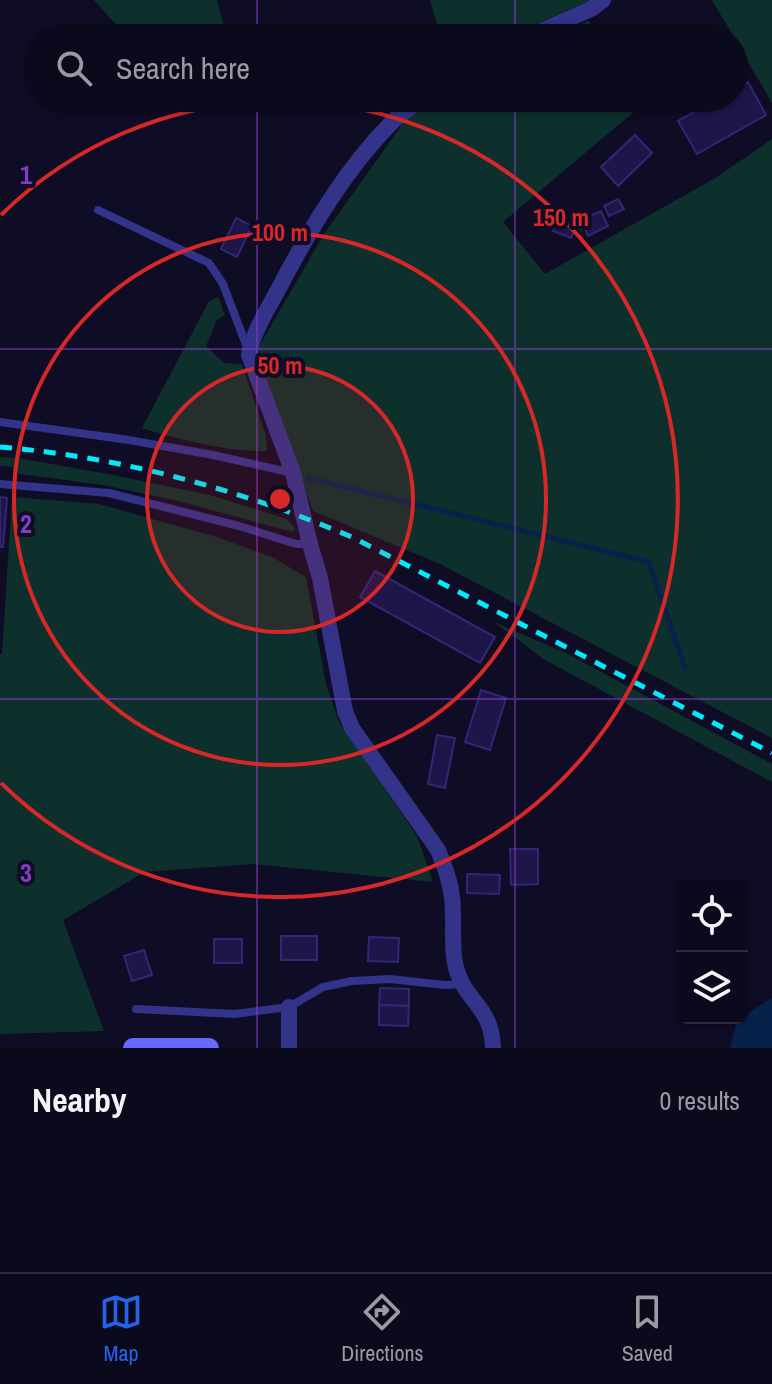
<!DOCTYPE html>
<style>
:root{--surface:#0b091c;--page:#191729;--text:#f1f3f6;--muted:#9a9aa3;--line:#2b2a3b;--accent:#2563eb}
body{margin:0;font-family:"Archivo Narrow",sans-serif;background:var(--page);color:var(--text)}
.controls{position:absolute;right:24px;bottom:24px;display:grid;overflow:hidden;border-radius:12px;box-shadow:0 2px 6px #0004}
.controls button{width:72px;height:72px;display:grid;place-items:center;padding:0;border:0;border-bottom:2px solid var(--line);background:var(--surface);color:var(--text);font:40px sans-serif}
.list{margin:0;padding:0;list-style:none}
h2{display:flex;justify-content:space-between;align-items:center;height:104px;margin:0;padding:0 32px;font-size:34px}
h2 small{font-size:26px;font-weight:400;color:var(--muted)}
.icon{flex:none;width:44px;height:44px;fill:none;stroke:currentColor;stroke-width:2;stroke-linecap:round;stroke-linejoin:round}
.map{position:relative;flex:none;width:772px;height:1048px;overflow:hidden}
.search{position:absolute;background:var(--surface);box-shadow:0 2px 6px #0004;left:24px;right:24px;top:24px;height:88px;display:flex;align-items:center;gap:20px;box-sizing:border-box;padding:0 28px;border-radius:44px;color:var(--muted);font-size:30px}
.sheet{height:224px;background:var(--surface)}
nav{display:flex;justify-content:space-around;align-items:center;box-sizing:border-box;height:112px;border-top:2px solid var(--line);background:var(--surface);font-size:22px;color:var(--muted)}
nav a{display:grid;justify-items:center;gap:4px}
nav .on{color:var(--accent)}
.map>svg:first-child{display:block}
.green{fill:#0e302d}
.water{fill:#07224a}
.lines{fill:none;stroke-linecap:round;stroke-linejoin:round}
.stream{stroke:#07224a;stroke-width:5}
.building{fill:#1e1648;stroke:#322676;stroke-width:2}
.lane{stroke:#323389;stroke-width:8}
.street{stroke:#323389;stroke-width:16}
.secondary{stroke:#676aff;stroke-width:20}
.rail{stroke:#00ecfb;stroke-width:5;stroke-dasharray:12 10;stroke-linecap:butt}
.grid{fill:none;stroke:#843cc5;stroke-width:2;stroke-opacity:0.55}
.ring{fill:none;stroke:#d62828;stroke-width:4}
.grid-label{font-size:26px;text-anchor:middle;font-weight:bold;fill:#843cc5;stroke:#0f0c25;stroke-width:8;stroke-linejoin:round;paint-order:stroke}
.centre{fill:#d62828;stroke:#0f0c25;stroke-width:4}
.ring-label{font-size:24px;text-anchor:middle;font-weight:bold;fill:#d62828;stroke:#0f0c25;stroke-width:8;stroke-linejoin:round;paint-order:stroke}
</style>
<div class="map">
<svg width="772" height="1048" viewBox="0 0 772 1048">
<rect width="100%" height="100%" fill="#0f0c25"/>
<g class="green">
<polygon points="94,0 217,0 227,38 128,38"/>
<polygon points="430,0 591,0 504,38 441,38"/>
<polygon points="712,0 772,0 772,103"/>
<polygon points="589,21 599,38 545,38 588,21"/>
<polygon points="439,98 637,98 641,106 503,222 545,274 717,177 772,139 772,738 440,564 313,511 257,361 257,350 324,234 406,119"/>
<path d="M218 297 225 315 217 320 206 346 224 363 242 364 266 436 267 451C232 453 176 439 142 428L209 301Z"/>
<polygon points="0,457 18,458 113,475 210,495 287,519 295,528 293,532 178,501 103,485 13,473 13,467 0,466"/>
<polygon points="12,497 99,504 217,537 272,557 306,577 326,684 339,722 417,836 433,882 253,864 145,872 63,920 104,1031 0,1034 0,654 2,654"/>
<polygon points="494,622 566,653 772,764 772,782 545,660"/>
</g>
<polygon class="water" points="772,998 772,1048 730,1048 737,1020"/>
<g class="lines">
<polyline class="stream" points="308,478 649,562 685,668"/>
</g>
<g class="building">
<polygon points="748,82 766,115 697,154 678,121 719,98 734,98 734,90"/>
<polygon points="635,135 652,153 618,186 601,167"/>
<polygon points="618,199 624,209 609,216 604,206"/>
<polygon points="601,211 608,226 588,236 581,220"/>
<polygon points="560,213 578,220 571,238 553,231"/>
<polygon points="236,218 252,226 237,257 221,249"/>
<polygon points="0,497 7,498 3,547 0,547"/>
<polygon points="375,571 495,637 480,663 360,597"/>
<polygon points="481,690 506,698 490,750 465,742"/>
<polygon points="437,735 455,738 445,788 428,784"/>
<polygon points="510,849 538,849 538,884 511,885"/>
<polygon points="467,874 500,875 499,894 467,893"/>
<rect x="281" y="936" width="36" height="24"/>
<polygon points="369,937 399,938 398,962 368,961"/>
<rect x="214" y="939" width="28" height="24"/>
<polygon points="144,950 152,975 132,981 124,956"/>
<polygon points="380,988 409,989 409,1006 379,1005"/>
<polygon points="379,1005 409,1006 408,1026 379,1025"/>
</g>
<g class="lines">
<g class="lane">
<polyline points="98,210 209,263 223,284 248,350"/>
<polyline points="0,422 129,440 213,455 293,473"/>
<polyline points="0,484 109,493 239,526 296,544 309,544"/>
<polyline points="136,1009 235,1014 289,1007 323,987 352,981 390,979 445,985 462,984"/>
</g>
<g class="street">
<polyline points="525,38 591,9 603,0"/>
<path d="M422 98C413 106 402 113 393 121 346 168 310 229 279 288 268 309 253 331 249 355L293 473 310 544 320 578 345 711 352 728 438 850C444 865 450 880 452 897 455 919 450 951 457 971 467 1003 492 1007 493 1048"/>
<polyline points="289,1007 289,1048"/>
</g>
<polyline class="secondary" points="133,1048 209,1048"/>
<path class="rail" d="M0 447C122 457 242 490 354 538L772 753"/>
</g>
<path class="grid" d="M257 0V38M515 0V38M257 98V1048M515 98V1048M0 349H772M0 699H772"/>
<circle cx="280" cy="499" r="133" fill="#d62828" fill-opacity=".12"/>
<g class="ring">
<circle cx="280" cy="499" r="133"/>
<circle cx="280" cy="499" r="266"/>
<path d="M1 215A398 398 0 1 1 1 783"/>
</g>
<g class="grid-label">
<text x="26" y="184">1</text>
<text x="26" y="533">2</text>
<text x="26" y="882">3</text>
</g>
<circle cx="280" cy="499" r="12" class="centre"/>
<g class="ring-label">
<text x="561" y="226">150 m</text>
<text x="280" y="241">100 m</text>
<text x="280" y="374">50 m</text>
</g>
</svg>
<div class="controls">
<button><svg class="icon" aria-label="locate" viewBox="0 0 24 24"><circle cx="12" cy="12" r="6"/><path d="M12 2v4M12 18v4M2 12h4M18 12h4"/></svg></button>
<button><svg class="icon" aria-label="layers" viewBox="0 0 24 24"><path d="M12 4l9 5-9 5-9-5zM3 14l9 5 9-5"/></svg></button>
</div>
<div class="search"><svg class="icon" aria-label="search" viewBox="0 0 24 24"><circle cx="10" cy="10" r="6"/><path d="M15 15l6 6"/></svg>Search here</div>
</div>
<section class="sheet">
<h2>Nearby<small>0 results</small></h2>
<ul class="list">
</ul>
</section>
<nav>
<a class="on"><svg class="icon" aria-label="map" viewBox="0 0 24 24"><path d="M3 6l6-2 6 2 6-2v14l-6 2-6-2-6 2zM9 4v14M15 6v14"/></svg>Map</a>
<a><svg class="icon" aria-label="directions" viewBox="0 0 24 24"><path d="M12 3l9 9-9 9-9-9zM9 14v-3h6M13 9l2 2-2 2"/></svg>Directions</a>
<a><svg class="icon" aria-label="saved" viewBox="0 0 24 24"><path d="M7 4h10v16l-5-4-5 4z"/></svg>Saved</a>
</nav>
